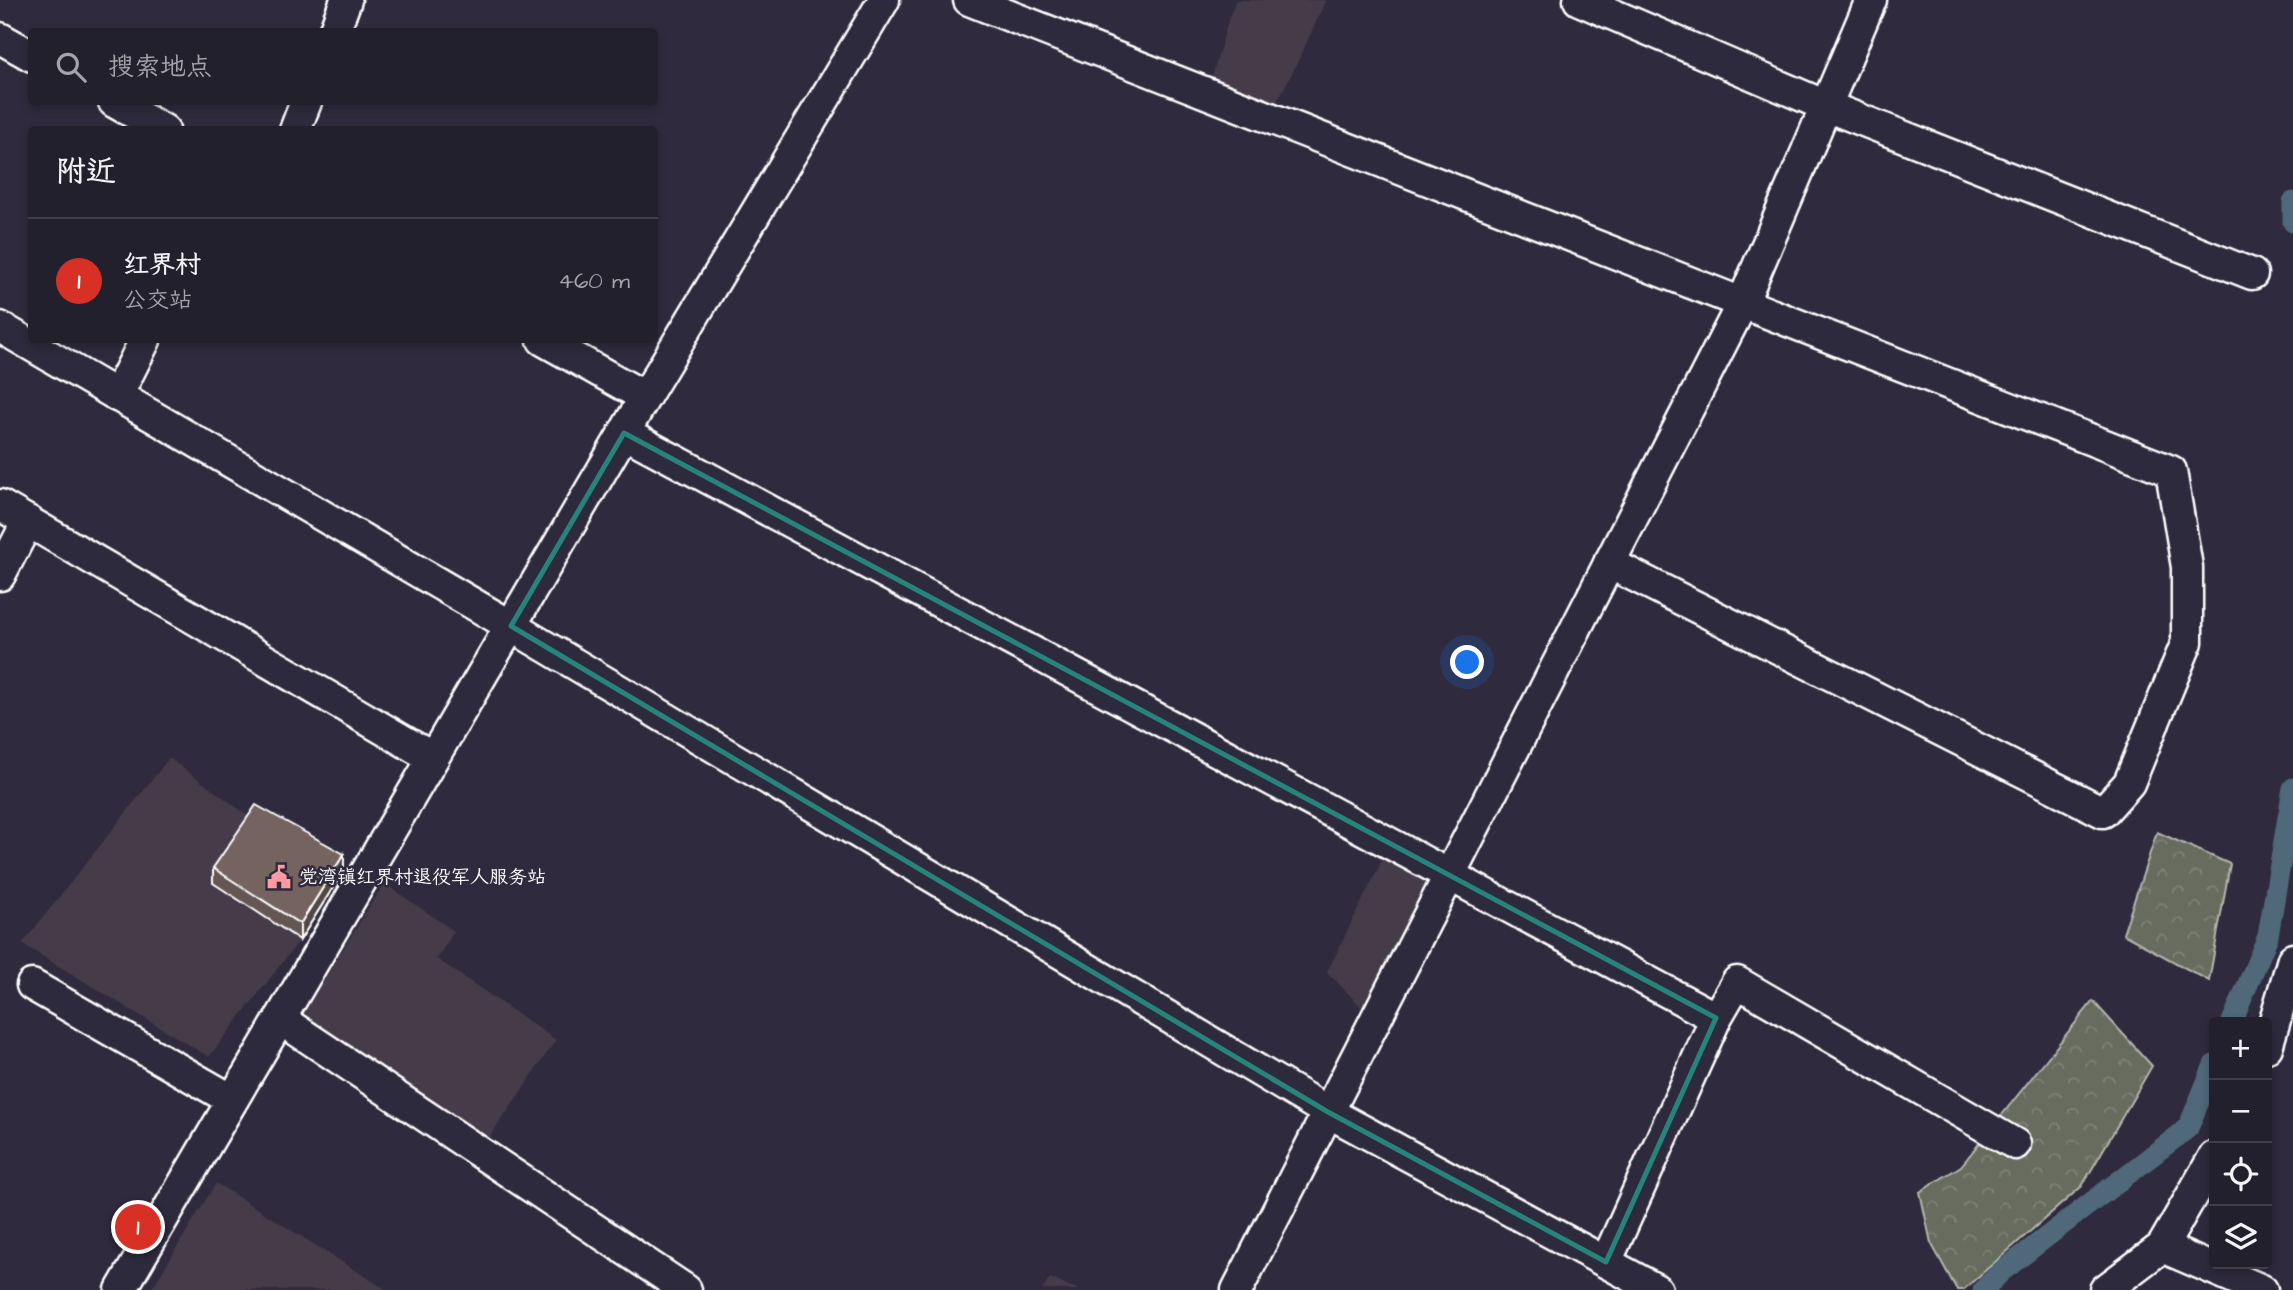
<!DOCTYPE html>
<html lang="zh">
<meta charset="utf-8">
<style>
:root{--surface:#23202e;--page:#2f2d3a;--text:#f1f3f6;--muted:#a3a3aa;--line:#403e4a;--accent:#d93025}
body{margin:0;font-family:"Architects Daughter","LXGW WenKai TC",sans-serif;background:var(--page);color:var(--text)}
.controls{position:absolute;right:21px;bottom:21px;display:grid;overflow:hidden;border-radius:7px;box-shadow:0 4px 10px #0003}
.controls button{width:63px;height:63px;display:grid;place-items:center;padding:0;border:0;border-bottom:2px solid var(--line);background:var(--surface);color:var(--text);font:35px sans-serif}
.you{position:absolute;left:1468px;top:663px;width:24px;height:24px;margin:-18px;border:5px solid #fff;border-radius:50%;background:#1a73e8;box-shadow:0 0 0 10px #1a73e833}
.badge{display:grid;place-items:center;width:46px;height:46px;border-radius:50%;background:var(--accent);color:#fff;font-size:23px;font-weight:700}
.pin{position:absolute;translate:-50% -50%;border:4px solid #fff;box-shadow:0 2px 7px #0006}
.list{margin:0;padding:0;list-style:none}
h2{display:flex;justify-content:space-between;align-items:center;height:91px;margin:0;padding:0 28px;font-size:30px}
h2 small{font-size:23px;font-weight:400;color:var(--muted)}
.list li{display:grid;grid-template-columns:46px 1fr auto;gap:21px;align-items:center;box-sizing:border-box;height:126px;padding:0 28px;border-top:2px solid var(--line)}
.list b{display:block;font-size:26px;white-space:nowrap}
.list p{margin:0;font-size:23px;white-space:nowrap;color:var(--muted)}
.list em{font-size:23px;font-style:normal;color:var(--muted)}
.icon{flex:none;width:38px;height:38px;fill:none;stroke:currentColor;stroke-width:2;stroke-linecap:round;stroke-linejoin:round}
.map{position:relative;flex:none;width:2293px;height:1290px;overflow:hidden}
.search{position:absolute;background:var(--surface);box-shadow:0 4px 10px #0003;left:28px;top:28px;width:630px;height:77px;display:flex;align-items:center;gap:18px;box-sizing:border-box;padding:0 24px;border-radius:7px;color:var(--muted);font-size:26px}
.panel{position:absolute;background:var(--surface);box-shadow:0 4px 10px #0003;left:28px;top:126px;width:630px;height:217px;border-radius:7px}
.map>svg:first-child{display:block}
.built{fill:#443b48}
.forest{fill:url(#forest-crowns);stroke:#b4b6ae;stroke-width:2}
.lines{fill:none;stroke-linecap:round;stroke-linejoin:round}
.canal{stroke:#50697a;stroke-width:21}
.minor-casing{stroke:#fff;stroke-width:35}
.minor{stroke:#2f2a3d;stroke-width:30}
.wall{fill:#645653;stroke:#fff;stroke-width:2}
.shaded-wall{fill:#514644;stroke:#fff;stroke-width:2}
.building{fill:#746461;stroke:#fff;stroke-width:2}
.marked{fill:none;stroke:#27847c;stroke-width:5;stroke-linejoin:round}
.labels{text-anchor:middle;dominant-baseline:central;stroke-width:5;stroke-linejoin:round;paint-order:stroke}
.poi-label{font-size:19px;fill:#fff;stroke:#2f2a3d;text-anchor:start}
</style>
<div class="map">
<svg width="2293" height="1290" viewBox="0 0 2293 1290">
<defs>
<pattern id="forest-crowns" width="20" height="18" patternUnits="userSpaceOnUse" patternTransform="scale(1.75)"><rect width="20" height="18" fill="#686c5e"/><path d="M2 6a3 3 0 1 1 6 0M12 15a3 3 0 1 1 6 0" fill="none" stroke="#7f8276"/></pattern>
</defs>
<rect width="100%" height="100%" fill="#2f2a3d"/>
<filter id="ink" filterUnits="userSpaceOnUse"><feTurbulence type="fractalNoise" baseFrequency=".0143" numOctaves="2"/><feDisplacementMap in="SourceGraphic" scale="14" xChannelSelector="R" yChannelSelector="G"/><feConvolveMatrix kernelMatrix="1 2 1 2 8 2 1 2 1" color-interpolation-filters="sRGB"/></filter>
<g filter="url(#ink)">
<g class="built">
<polygon points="1236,0 1326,0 1297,64 1268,118 1207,94 1229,17"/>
<polygon points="169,758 256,821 214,884 300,940 209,1057 22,944"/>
<polygon points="1391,842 1450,874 1375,1021 1327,972"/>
<polygon points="384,883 454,931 437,959 556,1040 487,1141 302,1015"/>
<polygon points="216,1183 387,1290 151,1290"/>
<polygon points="1050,1278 1079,1290 1042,1290"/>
</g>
<g class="forest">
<polygon points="2157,832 2230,864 2209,981 2123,934"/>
<polygon points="2093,1001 2152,1066 2082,1186 1963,1290 1957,1290 1931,1243 1920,1192 1961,1166"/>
</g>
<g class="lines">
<g class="canal">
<polyline points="2293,202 2293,222"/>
<polyline points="2232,1022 2268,936 2293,788"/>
<polyline points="1983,1290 2001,1272 2188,1128 2214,1065"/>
</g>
<g class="minor-casing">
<g id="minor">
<polyline points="969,0 2171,471 2187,567 2187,642 2129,783 2103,812 1609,563"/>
<polyline points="1579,0 1826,106 2252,274"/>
<polyline points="334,32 346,0"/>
<polyline points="0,38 32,56"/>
<polyline points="114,102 164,130"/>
<polyline points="295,130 306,102"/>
<polyline points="0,327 511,626 1328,1112 1657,1290"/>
<polyline points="543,340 645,397"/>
<polyline points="117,396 145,340"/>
<polyline points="624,433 1716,1018"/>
<polyline points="0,505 433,758"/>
<polyline points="0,575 28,521"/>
<polyline points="32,985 232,1100"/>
<polyline points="280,1019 686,1290"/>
<polyline points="2267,1047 2293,959"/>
<polyline points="2162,1247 2262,1290"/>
<polyline points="1606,1262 1716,1018 1737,982 2015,1144"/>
<polyline points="121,1290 645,397 884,0"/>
<polyline points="1237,1290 1742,304 1871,0"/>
<polyline points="2105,1290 2162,1247 2214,1157"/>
</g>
</g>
<use href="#minor" class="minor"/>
</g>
<polygon class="wall" points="213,868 344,870 300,940 213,883"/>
<polygon class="shaded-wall" points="344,854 344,870 300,940 300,924"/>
<polygon class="building" points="256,805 344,854 300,924 213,868"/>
</g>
<path class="marked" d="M624 433 1716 1018 1606 1262 1328 1112 511 626Z"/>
<defs>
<g id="civic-bare" transform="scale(1.89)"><path d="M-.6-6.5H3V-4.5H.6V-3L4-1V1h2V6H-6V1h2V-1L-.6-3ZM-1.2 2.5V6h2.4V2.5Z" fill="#ff9aa2" stroke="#2f2a3d" stroke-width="2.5" paint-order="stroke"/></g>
</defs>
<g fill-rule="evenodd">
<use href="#civic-bare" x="279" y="877"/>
</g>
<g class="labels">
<g class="poi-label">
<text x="299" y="877">党湾镇红界村退役军人服务站</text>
</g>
</g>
</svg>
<div class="controls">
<button>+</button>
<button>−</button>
<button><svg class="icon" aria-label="locate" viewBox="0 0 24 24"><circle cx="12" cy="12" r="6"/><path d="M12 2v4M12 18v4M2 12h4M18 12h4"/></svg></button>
<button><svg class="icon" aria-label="layers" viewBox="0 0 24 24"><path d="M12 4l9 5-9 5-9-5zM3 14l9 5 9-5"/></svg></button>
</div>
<div class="you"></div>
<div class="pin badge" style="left:138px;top:1227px">1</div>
<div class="search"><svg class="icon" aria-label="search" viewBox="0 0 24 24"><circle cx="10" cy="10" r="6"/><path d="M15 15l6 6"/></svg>搜索地点</div>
<section class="panel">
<h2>附近<small></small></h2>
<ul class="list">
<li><span class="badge">1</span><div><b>红界村</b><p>公交站</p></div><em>460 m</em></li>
</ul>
</section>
</div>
